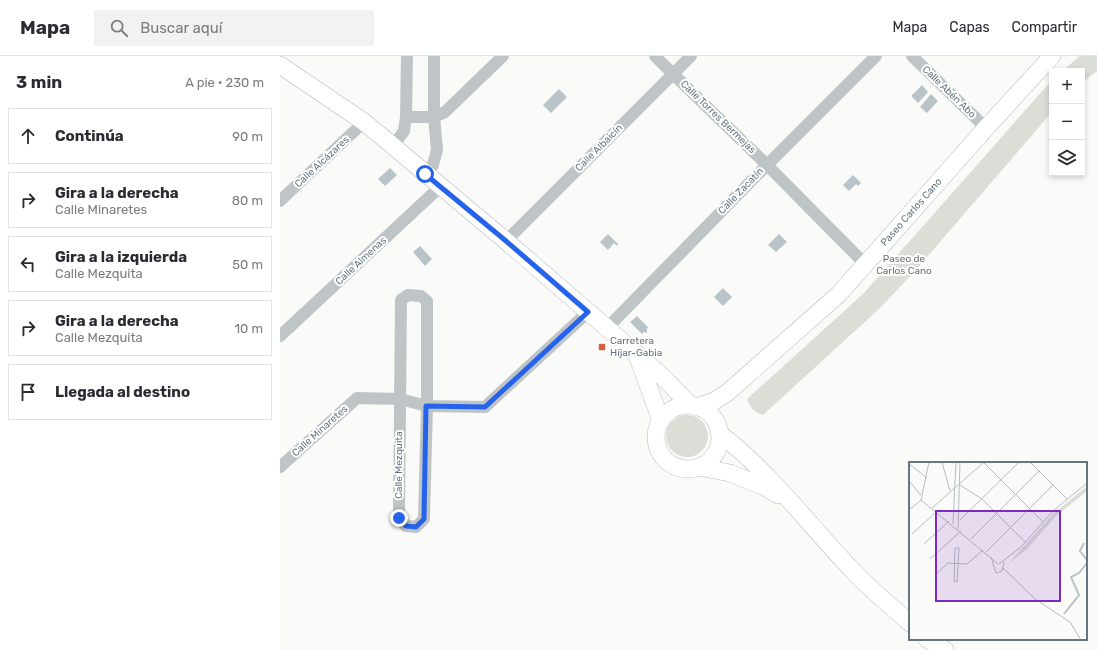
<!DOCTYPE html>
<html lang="es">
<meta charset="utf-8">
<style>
:root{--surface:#fff;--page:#f2f2f3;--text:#2b2b33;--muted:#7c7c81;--line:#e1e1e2}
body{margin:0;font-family:Rubik,sans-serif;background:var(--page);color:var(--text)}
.controls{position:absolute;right:12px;top:12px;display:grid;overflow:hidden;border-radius:0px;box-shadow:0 2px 6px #0003}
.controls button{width:36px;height:36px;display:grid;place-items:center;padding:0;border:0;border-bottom:1px solid var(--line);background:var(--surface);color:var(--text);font:20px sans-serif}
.stop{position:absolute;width:12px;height:12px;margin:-9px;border:3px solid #2563eb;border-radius:50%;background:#fff}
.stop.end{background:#2563eb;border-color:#fff;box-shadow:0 1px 4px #0008}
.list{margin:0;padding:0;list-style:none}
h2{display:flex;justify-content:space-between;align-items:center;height:52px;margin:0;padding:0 16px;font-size:17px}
h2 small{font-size:13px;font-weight:400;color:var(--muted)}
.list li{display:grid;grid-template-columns:26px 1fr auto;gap:12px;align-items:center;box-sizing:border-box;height:56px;margin:0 8px 8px;padding:0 8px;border:1px solid var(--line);border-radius:0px}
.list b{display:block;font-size:15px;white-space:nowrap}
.list p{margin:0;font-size:13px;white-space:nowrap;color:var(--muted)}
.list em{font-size:13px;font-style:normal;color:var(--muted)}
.icon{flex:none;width:22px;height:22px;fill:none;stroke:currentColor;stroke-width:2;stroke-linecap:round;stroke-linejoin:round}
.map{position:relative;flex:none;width:817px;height:594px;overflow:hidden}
header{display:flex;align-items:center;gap:24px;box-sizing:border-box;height:56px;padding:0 20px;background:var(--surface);border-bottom:1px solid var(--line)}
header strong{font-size:19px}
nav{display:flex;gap:22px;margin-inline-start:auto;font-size:14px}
.search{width:280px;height:36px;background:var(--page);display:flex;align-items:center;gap:10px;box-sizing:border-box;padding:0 14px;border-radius:0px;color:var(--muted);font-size:15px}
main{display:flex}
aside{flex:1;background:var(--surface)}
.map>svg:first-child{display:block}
.green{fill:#daded7}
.water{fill:#b8c4c7}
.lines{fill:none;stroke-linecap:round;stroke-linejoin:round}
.secondary-casing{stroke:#b4babe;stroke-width:18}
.street{stroke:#bfc4c7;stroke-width:12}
.secondary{stroke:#fff;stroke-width:17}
.route{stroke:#2563eb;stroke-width:5}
.poi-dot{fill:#d85d39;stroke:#fff;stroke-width:1.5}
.labels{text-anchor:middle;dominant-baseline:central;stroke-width:4;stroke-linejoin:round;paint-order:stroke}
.street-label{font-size:10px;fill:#667681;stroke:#fff}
.park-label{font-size:10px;fill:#697965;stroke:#fff}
.poi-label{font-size:10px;fill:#667681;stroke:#fff;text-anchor:start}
.inset-river{fill:none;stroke:#b8c4c7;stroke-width:2}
.inset-road{fill:none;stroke:#b6bdc1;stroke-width:1}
.view{fill:#7b2cbf;fill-opacity:0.15;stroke:#7b2cbf;stroke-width:2}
.inset-edge{fill:none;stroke:#667681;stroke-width:2}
</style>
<header>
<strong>Mapa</strong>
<div class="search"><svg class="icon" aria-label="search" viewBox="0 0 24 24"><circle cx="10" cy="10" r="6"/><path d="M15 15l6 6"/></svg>Buscar aquí</div>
<nav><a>Mapa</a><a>Capas</a><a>Compartir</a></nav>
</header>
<main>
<aside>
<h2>3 min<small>A pie · 230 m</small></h2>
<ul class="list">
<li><svg class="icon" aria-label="ahead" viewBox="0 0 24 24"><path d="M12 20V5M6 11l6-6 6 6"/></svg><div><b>Continúa</b></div><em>90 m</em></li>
<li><svg class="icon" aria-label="right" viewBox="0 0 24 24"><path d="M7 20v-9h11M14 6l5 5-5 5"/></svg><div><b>Gira a la derecha</b><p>Calle Minaretes</p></div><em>80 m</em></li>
<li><svg class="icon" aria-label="left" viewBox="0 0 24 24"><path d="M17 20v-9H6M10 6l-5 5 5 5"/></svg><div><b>Gira a la izquierda</b><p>Calle Mezquita</p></div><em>50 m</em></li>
<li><svg class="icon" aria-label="right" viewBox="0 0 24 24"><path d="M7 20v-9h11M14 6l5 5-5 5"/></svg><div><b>Gira a la derecha</b><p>Calle Mezquita</p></div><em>10 m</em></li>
<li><svg class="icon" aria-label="arrive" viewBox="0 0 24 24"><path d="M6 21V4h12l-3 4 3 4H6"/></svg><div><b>Llegada al destino</b></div></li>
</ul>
</aside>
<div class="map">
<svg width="817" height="594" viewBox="0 0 817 594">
<rect width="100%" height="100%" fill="#fafaf8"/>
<g class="green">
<polygon points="800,0 817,0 817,15 802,27 802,15 782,15"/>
<path d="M772 24V56L635 215 600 252 483 359C474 356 470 352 467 343L583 238Z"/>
<circle cx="407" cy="380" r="21"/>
</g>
<g class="water">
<polygon points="642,29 648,36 638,47 631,40"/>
<polygon points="279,33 287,41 271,57 263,49"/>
<polygon points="651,38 658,45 647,57 640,51"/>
<polygon points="110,112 117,119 105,130 98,123"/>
<polygon points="573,119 581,127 578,130 576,128 569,135 563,129"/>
<polygon points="328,178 338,188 337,190 334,187 328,194 320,186"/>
<polygon points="499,178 507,186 496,196 488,189"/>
<polygon points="140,190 152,203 145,210 133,196"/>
<polygon points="443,232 452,241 443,250 434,241"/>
<polygon points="357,260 368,271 367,273 367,277 364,276 362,278 350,266"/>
</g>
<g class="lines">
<g class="secondary-casing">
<g id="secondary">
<polyline points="0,9 84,66 113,90 226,185 327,272 384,322 410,349"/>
<polyline points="357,299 381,365"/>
<circle cx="408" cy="381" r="32"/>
<path id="s1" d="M417 351 434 345 447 337 559 238 706 72 772 0"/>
<path d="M440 378C491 417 529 469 574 516 591 534 611 550 630 567"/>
<polyline points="419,411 450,417 485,431 498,439"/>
<polyline points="647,583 665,594"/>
</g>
</g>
<g class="street">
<polyline points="375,0 393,18 487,109 585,208"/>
<polyline points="632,0 706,72"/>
<polyline points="126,61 154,61 165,56 223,0"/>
<polyline points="113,90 124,75 126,61 127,0"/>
<polyline points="145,118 153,109 157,94 154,61 154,0"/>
<polyline points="0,145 84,66"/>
<polyline points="226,185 411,0"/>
<polygon points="128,239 141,240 147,245 147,350 144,463 136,471 126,470 119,462 121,244"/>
<polyline points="327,272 487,109 596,0"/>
<polyline points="0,280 161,130"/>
<polyline points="0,411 77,342 120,343 147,350 205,351 308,256"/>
</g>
<use href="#secondary" class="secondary"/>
</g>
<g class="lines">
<polyline class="route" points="119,462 126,470 136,471 144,463 146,350 205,351 308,256 226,185 145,118"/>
</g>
<rect class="poi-dot" x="318" y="287" width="8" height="8" rx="2"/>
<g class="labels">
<g class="street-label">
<text transform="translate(669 36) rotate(44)">Calle Abén Abo</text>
<text transform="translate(438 61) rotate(44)">Calle Torres Bermejas</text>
<text transform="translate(319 92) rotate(-45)">Calle Albaicín</text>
<text transform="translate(42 106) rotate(-43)">Calle Alcázares</text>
<text transform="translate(461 135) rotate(-46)">Calle Zacatín</text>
<text stroke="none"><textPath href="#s1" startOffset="292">Paseo Carlos Cano</textPath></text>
<text transform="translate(81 205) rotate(-43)">Calle Almenas</text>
<text transform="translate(40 375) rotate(-42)">Calle Minaretes</text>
<text transform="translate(119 409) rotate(-90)">Calle Mezquita</text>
</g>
<g class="park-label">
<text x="624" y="203">Paseo de<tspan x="624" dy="12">Carlos Cano</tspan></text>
</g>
<g class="poi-label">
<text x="330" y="285">Carretera<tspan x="330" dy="12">Híjar-Gabia</tspan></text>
</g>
</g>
<g transform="translate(629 406)">
<rect width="178" height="178" fill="#fafaf8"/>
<path d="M178 24V29L146 55 118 87 99 102 144 52Z" fill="#daded7"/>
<path class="inset-river" d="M175 81 171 89 178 98M155 152 170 133 162 115 170 111 178 101"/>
<path class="inset-road" d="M33 0 41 29M74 0 134 60M121 0 158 37M0 2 18 16M0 19 12 33M51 23 73 37 116 80M12 38 89 102M12 38 20 0M22 47 74 1M0 48 12 38M51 58 110 0M44 62 47 0H51L49 67M3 72 27 50M62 77 130 9M15 82 40 59M46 86H50L48 120 45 119ZM77 90 144 23M82 95 87 111 93 109 95 100M21 97 52 69M90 102 112 85 144 49 178 21M94 106 126 137 161 160 172 178M26 113 39 101 58 102 74 88"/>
<path class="view" d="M27 49H151V139H27Z"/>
<rect width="178" height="178" class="inset-edge"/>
</g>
</svg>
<div class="controls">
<button>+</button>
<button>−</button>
<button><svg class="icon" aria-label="layers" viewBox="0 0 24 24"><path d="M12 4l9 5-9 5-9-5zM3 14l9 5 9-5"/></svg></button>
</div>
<div class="stop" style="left:145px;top:118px"></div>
<div class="stop end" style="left:119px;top:462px"></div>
</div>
</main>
